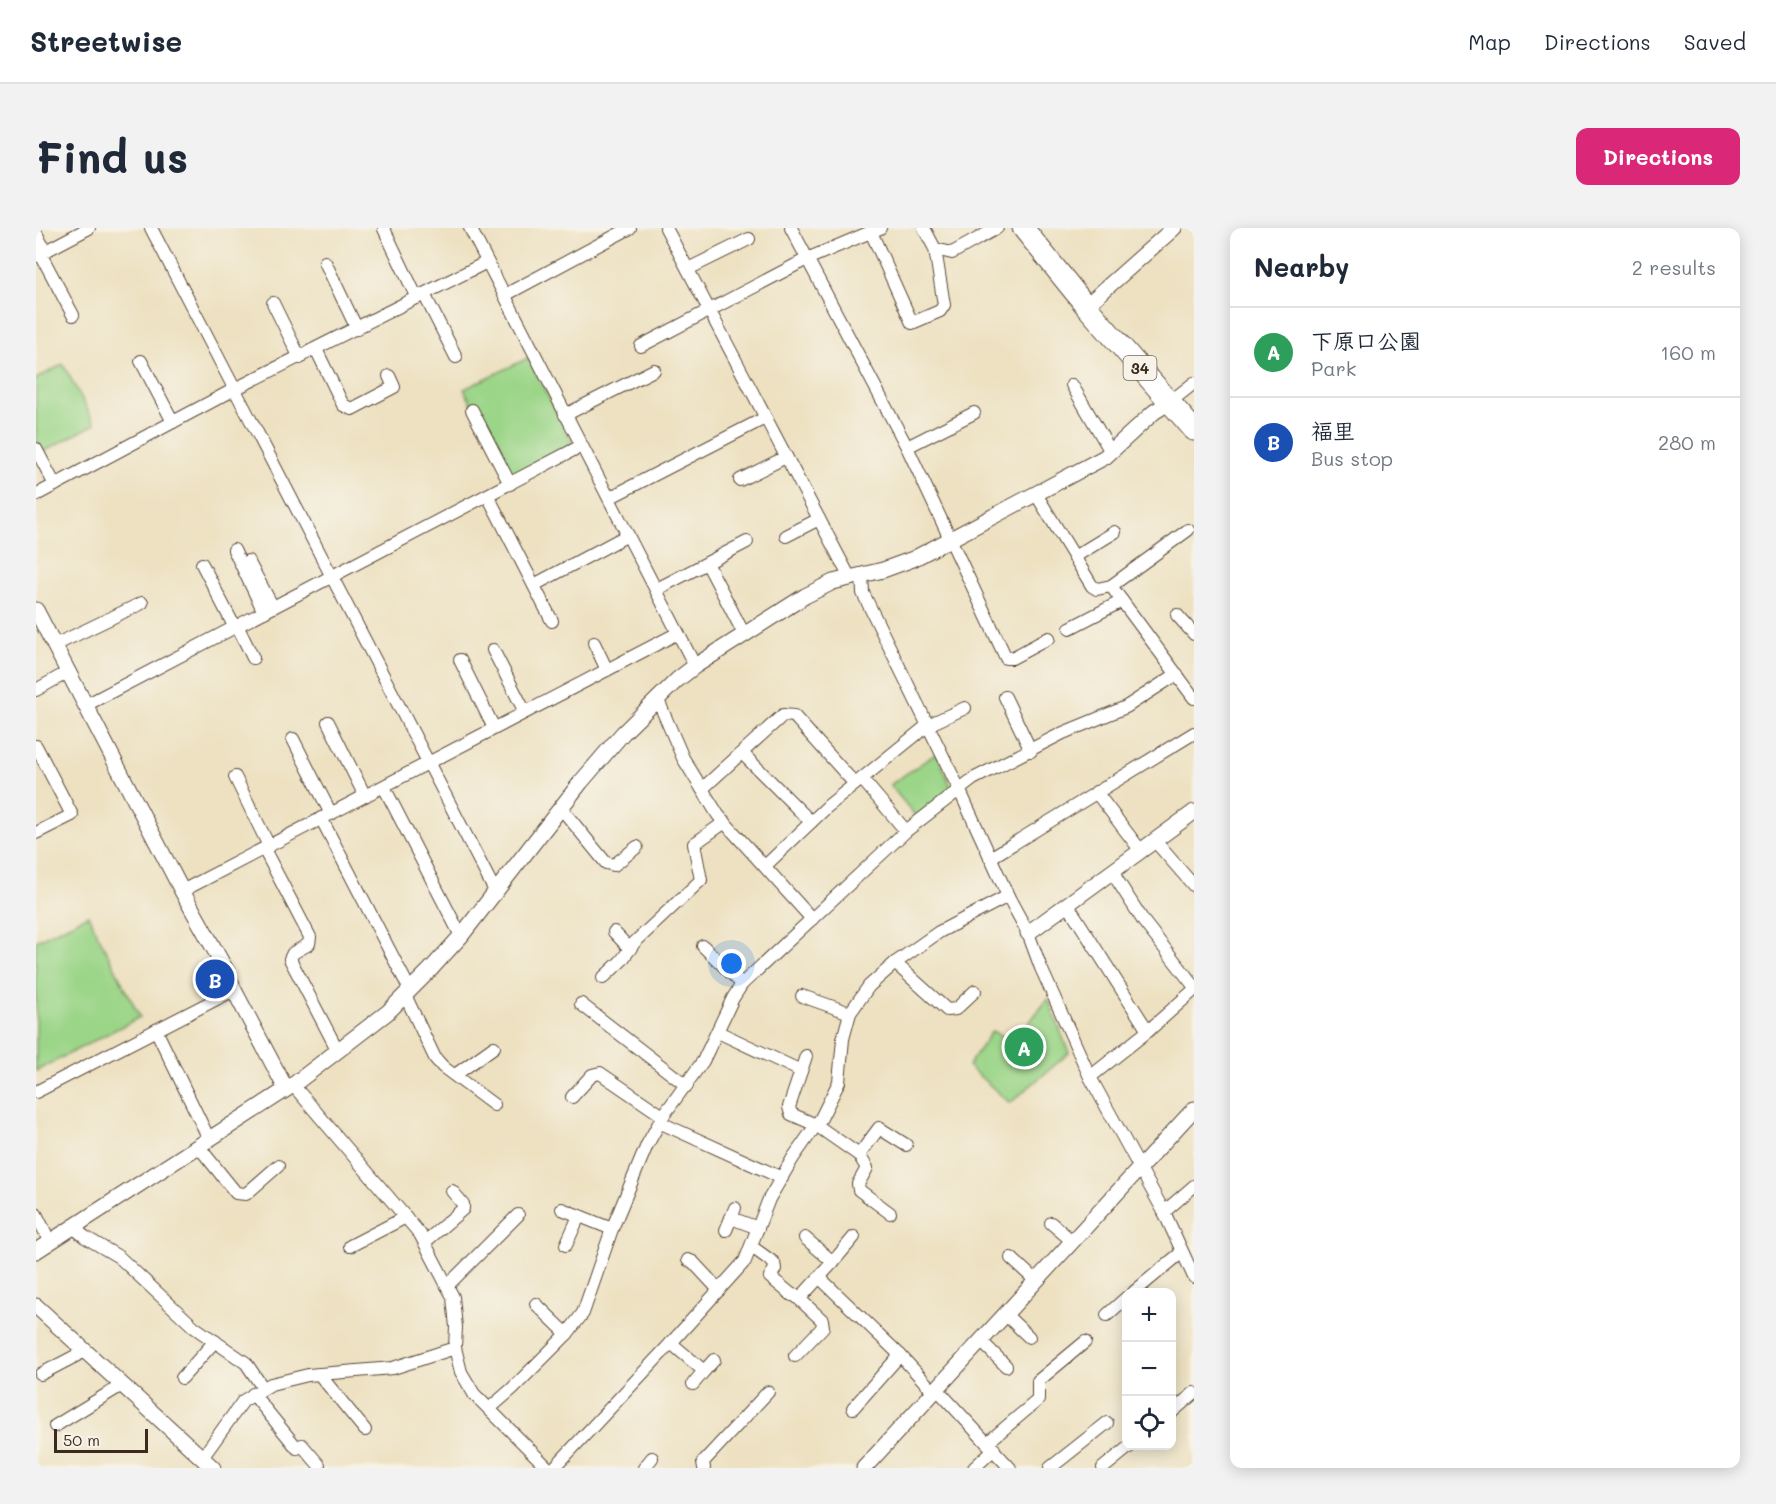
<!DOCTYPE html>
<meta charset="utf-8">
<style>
:root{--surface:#fff;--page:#f2f2f3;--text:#1f2937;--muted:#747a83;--line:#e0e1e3;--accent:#db2777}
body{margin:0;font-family:Mali,"Klee One",sans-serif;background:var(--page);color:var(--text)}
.controls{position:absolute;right:18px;bottom:18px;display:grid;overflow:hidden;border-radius:12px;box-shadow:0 3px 15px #0003}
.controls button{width:54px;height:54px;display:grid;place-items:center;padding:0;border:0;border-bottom:2px solid var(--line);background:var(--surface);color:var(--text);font:30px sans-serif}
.scale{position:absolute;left:18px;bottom:15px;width:94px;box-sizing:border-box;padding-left:6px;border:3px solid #3b2a1e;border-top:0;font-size:16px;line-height:21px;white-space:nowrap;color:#3b2a1e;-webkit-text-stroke:4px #f7f3e8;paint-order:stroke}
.you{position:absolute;left:696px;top:736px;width:21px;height:21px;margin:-15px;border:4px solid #fff;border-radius:50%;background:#1a73e8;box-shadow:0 0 0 9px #1a73e833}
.badge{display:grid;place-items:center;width:39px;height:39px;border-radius:50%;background:var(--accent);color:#fff;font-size:20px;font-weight:700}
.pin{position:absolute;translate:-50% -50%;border:3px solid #fff;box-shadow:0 2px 6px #0006}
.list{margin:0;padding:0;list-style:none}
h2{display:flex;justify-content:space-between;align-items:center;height:78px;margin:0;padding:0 24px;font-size:26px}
h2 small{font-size:20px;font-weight:400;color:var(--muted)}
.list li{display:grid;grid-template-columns:39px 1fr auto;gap:18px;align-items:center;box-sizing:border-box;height:90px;padding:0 24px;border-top:2px solid var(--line)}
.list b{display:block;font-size:22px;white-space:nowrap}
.list p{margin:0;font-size:20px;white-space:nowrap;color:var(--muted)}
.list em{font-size:20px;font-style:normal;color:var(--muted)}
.icon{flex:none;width:33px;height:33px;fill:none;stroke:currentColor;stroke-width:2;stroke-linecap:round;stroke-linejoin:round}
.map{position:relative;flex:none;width:1158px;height:1240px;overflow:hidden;border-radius:12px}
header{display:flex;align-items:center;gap:36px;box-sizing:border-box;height:84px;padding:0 30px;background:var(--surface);border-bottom:2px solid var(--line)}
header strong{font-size:28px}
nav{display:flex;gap:33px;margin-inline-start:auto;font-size:21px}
.intro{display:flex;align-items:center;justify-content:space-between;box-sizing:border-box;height:144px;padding:0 36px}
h1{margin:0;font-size:42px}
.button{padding:15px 27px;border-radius:12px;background:var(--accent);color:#fff;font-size:21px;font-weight:700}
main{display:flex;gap:36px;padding:0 36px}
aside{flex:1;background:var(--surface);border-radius:12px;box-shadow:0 3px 15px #0003}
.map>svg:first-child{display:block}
.green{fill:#9bd588;stroke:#6b8053;stroke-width:1.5}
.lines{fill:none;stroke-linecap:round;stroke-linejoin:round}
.minor-casing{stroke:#564536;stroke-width:14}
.tertiary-casing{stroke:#564536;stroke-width:17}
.trunk-casing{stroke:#564536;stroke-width:23}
.minor{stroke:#fff;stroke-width:12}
.tertiary{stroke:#fff;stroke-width:15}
.trunk{stroke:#fff;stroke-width:21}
.labels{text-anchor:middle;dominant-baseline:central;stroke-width:6;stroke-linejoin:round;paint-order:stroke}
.shield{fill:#f7f3e8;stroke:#73665b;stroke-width:1.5}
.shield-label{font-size:15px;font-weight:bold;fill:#3b2a1e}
</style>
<header>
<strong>Streetwise</strong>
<nav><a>Map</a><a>Directions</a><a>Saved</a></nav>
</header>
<div class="intro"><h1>Find us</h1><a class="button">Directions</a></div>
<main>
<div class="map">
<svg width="1158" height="1240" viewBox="0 0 1158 1240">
<rect width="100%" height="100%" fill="#f7f3e8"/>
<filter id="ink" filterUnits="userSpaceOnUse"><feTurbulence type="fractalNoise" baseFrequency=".0167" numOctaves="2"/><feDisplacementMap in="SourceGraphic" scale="12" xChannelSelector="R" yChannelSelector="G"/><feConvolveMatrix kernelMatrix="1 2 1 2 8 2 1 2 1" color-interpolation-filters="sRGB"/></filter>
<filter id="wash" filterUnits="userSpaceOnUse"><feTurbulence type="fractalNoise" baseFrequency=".008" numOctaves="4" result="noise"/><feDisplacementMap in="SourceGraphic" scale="24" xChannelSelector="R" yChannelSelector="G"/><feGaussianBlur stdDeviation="1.35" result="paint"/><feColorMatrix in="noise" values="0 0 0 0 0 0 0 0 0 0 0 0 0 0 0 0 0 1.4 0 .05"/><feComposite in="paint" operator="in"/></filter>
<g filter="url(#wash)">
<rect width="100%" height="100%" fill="#ede1c1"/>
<g class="green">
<polygon points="492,130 536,214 536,219 475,251 428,161"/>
<polygon points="27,136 59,196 7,224 0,211 0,151"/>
<polygon points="901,525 917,563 882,591 854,557"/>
<polygon points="52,687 104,789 0,843 0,713"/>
<polygon points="1012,771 1033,825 974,875 932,838 956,803 977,814"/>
</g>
</g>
<g filter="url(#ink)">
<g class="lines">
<g class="minor-casing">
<g id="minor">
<polyline points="115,0 460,665"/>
<polyline points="434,0 659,438"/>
<polyline points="630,0 814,350"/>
<polyline points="755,0 871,219 970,430 976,430 1013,410"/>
<polyline points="888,0 899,21 916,25 961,0"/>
<polyline points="348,1 381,70"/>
<polyline points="835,4 876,95 904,83 908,77 899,21"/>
<polyline points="0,5 9,23"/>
<polyline points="4,25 37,87"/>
<polyline points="0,28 53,0"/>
<polyline points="289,34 321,101"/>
<polyline points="652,41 713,11"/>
<polyline points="388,66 420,129"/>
<polyline points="469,67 594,0"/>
<polyline points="237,75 264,130"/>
<polyline points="605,118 771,31 844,0"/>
<polyline points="280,121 307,177 316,181 358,159 353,148"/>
<polyline points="105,133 137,194"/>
<polyline points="1036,157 1075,224"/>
<polyline points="1134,174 1158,155"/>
<polyline points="436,182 474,256"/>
<polyline points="529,187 618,142"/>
<polyline points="871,219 938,185"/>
<polyline points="0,221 19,257"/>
<polyline points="704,252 750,229"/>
<polyline points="1000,266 1056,358 1061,361 1075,358 1152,302"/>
<polyline points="0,267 199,161 451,34"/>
<polyline points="452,268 516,393"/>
<polyline points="573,270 729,190"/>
<polyline points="750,308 783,291"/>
<polyline points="198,322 228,384"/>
<polyline points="1038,329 1079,304"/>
<polyline points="212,333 237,379"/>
<polyline points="671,335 708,406"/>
<polyline points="166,336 198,398"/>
<polyline points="826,347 827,365 923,561 972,668 992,705 1005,740 1054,849 1128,984 1158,1049"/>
<polyline points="498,357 592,307"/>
<polyline points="1075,358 1158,470"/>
<polyline points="621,361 711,314"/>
<polyline points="1141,387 1158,406"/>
<polyline points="201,397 217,430"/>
<polyline points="1034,400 1086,373"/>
<polyline points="558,415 571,442"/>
<polyline points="19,417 106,375"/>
<polyline points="457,422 489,484"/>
<polyline points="424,432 458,500"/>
<polyline points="0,462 32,444"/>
<polyline points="969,469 995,523"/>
<polyline points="621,470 647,530 682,587 776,691"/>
<polyline points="50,477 545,218"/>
<polyline points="292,494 329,568"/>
<polyline points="257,511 295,586"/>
<polyline points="0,518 36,587 0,605"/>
<polyline points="706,525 775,594"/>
<polyline points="199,549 233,618"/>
<polyline points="826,551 870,603"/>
<polyline points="348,559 425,708"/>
<polyline points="666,561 747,487 758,488 819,556"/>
<polyline points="1060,564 1105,623"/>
<polyline points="525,580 570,635 578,637 601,619"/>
<polyline points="285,590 374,762"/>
<polyline points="1119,613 1158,658"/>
<polyline points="228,621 274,709 273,716 257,725 254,731 302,823"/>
<polyline points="954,630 1158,505"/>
<polyline points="729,638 792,578 892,497 929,480"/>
<polyline points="1076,644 1108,694 1158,758"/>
<polyline points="146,663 642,405"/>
<polyline points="1032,677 1112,803"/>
<polyline points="578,704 594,721"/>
<polyline points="667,718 706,756"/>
<polyline points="859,735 911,782 920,781 939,763"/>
<polyline points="567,750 586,732 598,715 665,652 658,616 689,594"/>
<polyline points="369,767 399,830 407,839 458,877"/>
<polyline points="766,768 814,785"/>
<polyline points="545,776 651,858"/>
<polyline points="120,802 173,911"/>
<polyline points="682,804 765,843 753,879 755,886 780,897 823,927 843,900 870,917"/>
<polyline points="765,843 770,828"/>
<polyline points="419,847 458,819"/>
<polyline points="1054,849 1112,803 1158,762"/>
<polyline points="257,857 384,1006 417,1069 420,1099 419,1120 425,1144 438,1166 512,1240"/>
<polyline points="0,864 198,762"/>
<polyline points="536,869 556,847 564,845 627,888"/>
<polyline points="625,895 746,950"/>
<polyline points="163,919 200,965 210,966 242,938"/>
<polyline points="823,927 831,940 822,956 823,962 854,985"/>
<polyline points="699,980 695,990 722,1000"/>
<polyline points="526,981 576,1001"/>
<polyline points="1128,984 1158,958"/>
<polyline points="0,986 14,1014"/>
<polyline points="1015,995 1036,1013"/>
<polyline points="37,999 49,1009 83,1029 158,1099 210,1135 227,1160"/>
<polyline points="690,1002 695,990"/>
<polyline points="389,1014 427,981 427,976 416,963"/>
<polyline points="530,1017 543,988"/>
<polyline points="314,1018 370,989"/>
<polyline points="716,1019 738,1035 739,1041 734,1049 756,1067 766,1068 797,1034 769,1010"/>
<polyline points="975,1030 1000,1053"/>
<polyline points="652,1032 657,1034 683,1062"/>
<polyline points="797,1034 818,1009"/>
<polyline points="784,1050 864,1127 898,1164"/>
<polyline points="411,1058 482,987"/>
<polyline points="1098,1064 1146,1024"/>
<polyline points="500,1076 531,1106"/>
<polyline points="969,1086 993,1109"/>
<polyline points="1071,1087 1090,1070"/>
<polyline points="945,1113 970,1138"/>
<polyline points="635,1115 668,1143 678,1132"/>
<polyline points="759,1128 787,1099 786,1092 760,1068"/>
<polyline points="5,1146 49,1123"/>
<polyline points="283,1146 329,1202"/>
<polyline points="146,1150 179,1113"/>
<polyline points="657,1156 668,1143"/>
<polyline points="901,1161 974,1240"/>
<polyline points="217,1166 261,1220 266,1217 283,1237"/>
<polyline points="817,1180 864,1127"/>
<polyline points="453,1181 476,1161 531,1106 547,1085 576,1001 611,917 627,888 667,833 697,770 706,756 870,603 937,551 1027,505 1090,479 1141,446"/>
<polyline points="1136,1184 1158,1165"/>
<polyline points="19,1198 86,1157"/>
<polyline points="951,1215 1002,1172 1002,1153 1049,1114"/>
<polyline points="166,1230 207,1173 235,1156 272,1147 357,1140 419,1120"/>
<polyline points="518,1240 635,1115 709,1033 733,971 757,930 785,890 803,854 807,811 814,785 833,758 859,735 903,704 972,668"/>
<polyline points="608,1240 616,1230"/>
<polyline points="668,1240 667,1234 732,1164"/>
<polyline points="938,1240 958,1221"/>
<polyline points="1014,1240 1071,1195"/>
<polyline points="1067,1240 1094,1218"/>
</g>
</g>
<g class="tertiary-casing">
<g id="tertiary">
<polyline points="1050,78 1138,0"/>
<polyline points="0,382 146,663 191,744 198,762 250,861"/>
<polyline points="992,705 1158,584"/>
<polyline points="0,1023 257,857 352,784 394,742 425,708 545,554 587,505 641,452 659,438 769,368 797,354 847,342 877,331 1069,229 1118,184 1134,174"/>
<polyline points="0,1078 177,1240"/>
<polyline points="828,1240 1158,881"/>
</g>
</g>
<g class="trunk-casing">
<polyline id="trunk" points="987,0 1050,78 1158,202"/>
</g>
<use href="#minor" class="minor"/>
<use href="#tertiary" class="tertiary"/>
<use href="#trunk" class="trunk"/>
</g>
</g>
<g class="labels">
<rect class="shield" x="1087.5" y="128" width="33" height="24" rx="4.5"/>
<g class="shield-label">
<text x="1104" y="140">34</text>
</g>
</g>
</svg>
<div class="controls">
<button>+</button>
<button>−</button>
<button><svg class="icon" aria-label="locate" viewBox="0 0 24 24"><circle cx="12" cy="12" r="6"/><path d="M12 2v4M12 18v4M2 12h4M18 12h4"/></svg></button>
</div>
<div class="scale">50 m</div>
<div class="you"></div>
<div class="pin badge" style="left:988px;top:819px;background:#2e9e5b">A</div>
<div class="pin badge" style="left:179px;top:751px;background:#1a4fb4">B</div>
</div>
<aside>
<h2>Nearby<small>2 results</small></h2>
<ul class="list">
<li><span class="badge" style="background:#2e9e5b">A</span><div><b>下原口公園</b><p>Park</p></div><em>160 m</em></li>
<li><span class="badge" style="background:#1a4fb4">B</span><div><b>福里</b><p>Bus stop</p></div><em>280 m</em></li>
</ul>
</aside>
</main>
